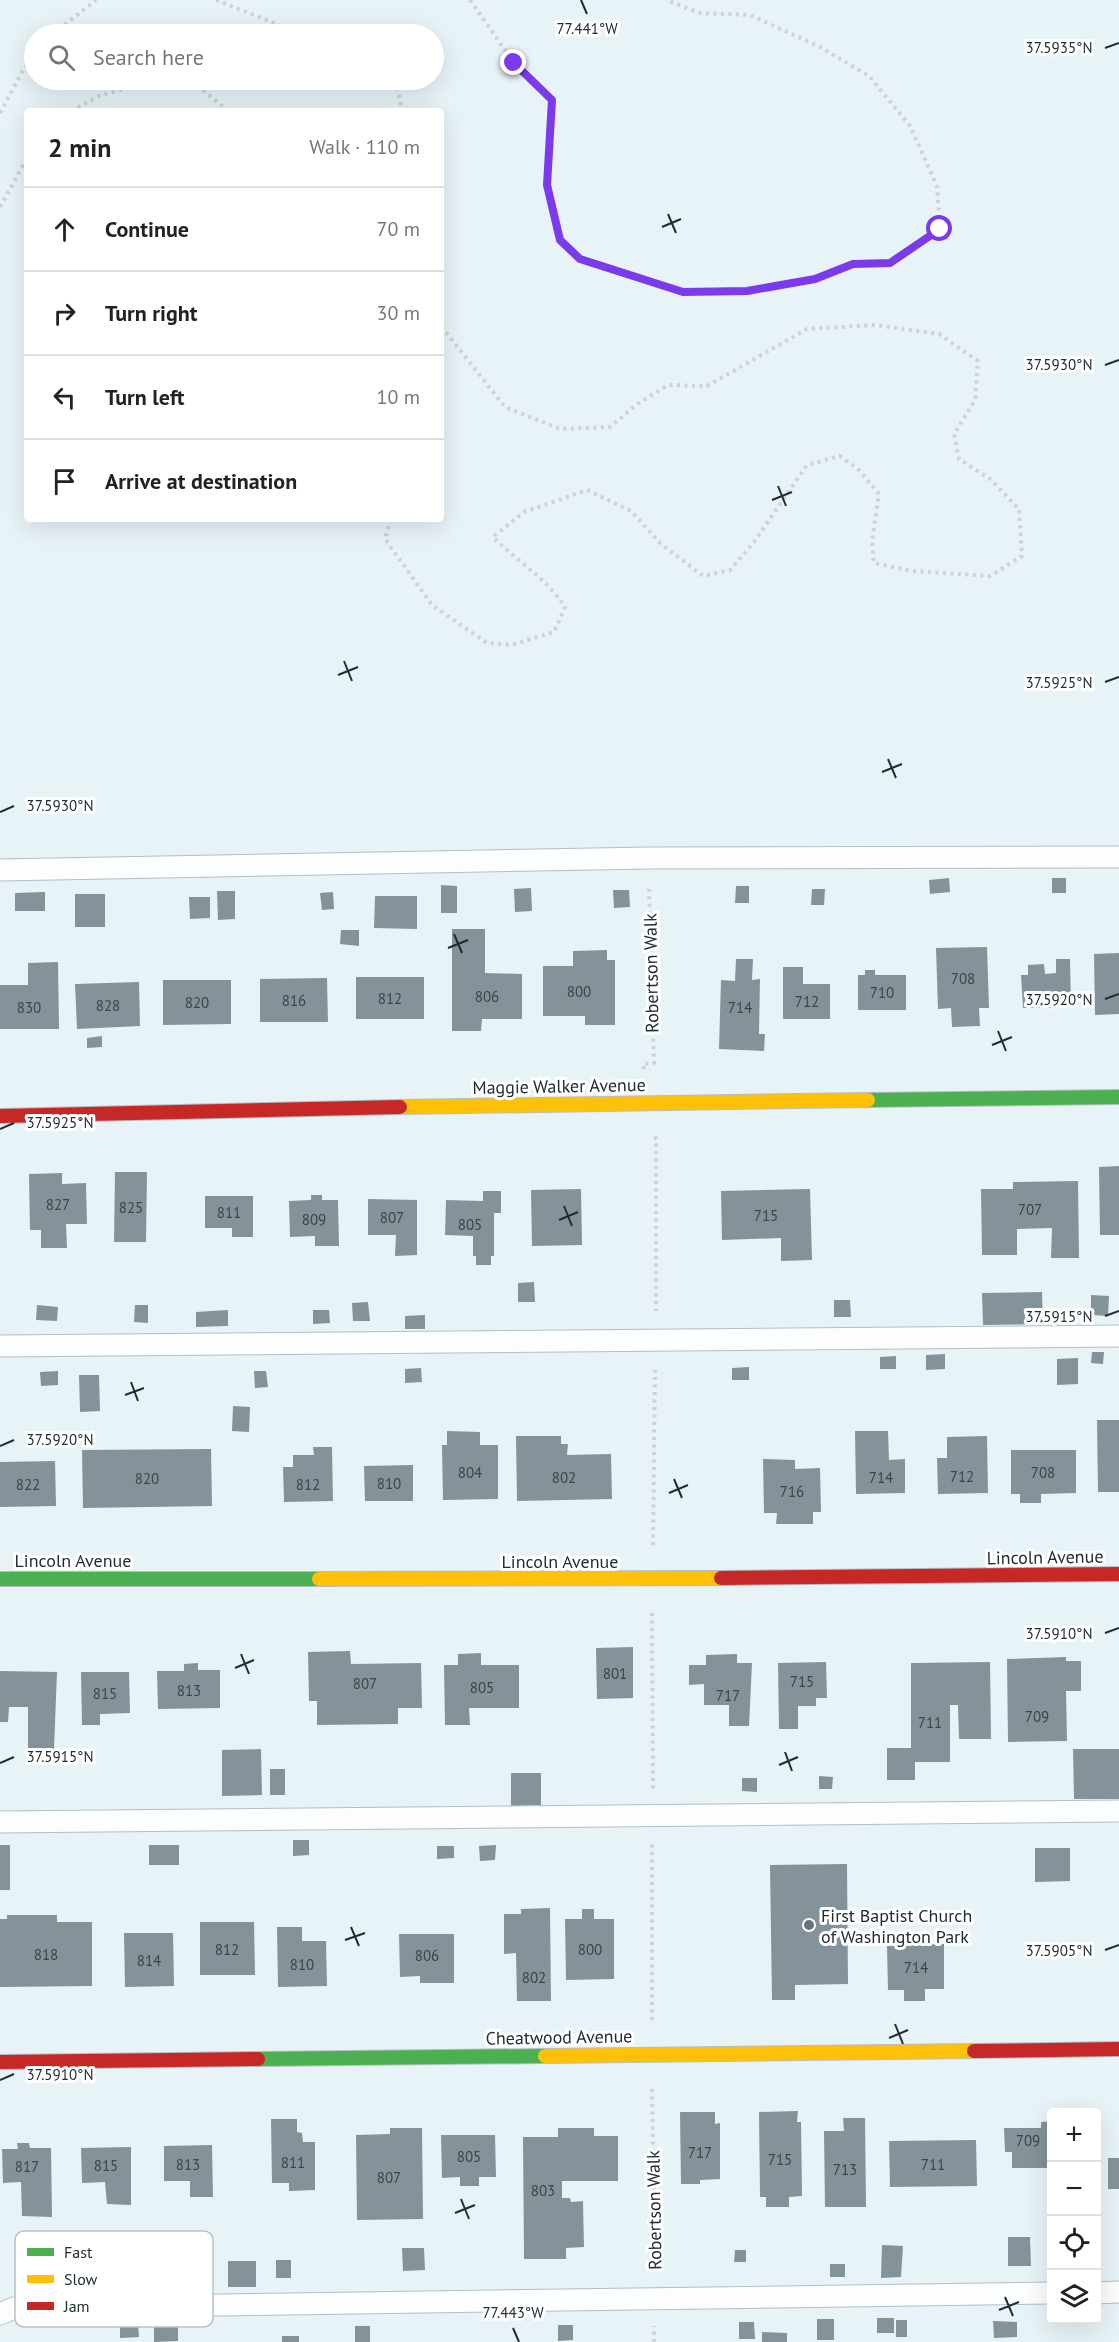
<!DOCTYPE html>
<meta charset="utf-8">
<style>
:root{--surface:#fff;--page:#f6f6f6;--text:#222;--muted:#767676;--line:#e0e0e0}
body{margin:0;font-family:"PT Sans",sans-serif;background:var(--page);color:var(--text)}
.controls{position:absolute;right:18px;bottom:18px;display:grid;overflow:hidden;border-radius:6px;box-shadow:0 6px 24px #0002}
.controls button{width:54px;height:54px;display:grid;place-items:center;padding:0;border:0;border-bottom:2px solid var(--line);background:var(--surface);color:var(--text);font:30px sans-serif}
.stop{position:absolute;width:18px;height:18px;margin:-14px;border:4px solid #7c3aed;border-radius:50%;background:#fff}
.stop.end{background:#7c3aed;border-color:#fff;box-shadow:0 2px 6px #0008}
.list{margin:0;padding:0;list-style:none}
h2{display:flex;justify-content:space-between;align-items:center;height:78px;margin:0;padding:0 24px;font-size:26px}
h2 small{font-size:20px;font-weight:400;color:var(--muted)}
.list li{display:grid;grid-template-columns:39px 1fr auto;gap:18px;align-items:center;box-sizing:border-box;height:84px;padding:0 24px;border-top:2px solid var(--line)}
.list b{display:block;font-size:22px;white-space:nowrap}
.list em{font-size:20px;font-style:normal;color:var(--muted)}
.icon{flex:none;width:33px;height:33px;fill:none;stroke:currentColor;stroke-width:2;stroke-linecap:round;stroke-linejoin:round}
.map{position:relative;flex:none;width:1119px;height:2342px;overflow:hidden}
.search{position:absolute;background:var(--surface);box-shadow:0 6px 24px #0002;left:24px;top:24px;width:420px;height:66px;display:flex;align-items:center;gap:15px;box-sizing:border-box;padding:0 21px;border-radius:33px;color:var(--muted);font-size:22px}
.panel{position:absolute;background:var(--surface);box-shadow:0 6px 24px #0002;left:24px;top:108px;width:420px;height:414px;border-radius:6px}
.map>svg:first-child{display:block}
.building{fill:#839399}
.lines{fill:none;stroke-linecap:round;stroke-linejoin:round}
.lane-casing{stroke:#b4bfc4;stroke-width:23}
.fast-casing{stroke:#b4bfc4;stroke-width:16}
.slow-casing{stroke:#b4bfc4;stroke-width:16}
.jam-casing{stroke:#b4bfc4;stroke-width:16}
.path{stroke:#cdd2d4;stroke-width:4;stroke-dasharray:3 4.5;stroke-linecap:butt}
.lane{stroke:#fcfdfe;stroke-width:21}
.fast{stroke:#4caf50;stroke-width:14}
.slow{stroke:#ffc107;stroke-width:14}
.jam{stroke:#c62828;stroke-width:14}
.route{stroke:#7c3aed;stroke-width:8}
.ticks{fill:none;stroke:#202d32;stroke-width:2}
.poi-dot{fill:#667277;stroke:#fff;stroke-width:2}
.labels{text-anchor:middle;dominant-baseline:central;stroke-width:6;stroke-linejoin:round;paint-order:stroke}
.number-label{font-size:15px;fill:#39464c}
.street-label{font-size:18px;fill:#202d32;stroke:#fff}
.poi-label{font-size:18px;fill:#202d32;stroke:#fff;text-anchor:start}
.key{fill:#fff;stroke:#bcc0c2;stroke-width:1.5}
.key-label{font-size:16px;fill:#202d32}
.ticks-label{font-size:15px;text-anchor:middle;fill:#202d32;stroke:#fff;stroke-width:6;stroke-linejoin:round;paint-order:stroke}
</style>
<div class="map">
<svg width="1119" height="2342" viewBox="0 0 1119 2342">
<rect width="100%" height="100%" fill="#e8f3f8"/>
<g class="building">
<polygon points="949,878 950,892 930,894 929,880"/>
<rect x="1052" y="878" width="14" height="15"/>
<polygon points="441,885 457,886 457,913 441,913"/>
<polygon points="736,886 749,886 749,903 735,903"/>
<polygon points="531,888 532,911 515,912 514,889"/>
<polygon points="812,889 825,889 824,905 811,905"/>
<polygon points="613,890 629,890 630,907 614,908"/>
<polygon points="217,891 235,891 235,919 218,920"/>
<polygon points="45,892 45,911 15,911 15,893"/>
<polygon points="333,892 334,909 322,910 320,893"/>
<rect x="75" y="894" width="30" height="33"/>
<polygon points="375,896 417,896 417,929 374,928"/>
<polygon points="189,897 210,897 210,918 190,919"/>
<polygon points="452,929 485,929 485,973 522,974 522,1019 482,1019 481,1031 452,1031"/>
<polygon points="341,930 359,930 359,946 340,944"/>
<polygon points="987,947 989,1008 979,1008 980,1026 952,1027 951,1008 938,1009 936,948"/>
<polygon points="607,950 607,960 615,960 615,1025 585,1025 585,1016 543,1016 543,966 573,966 573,951"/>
<polygon points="1119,953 1119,1014 1095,1015 1094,954"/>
<polygon points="736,959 753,959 752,980 760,979 759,1034 765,1034 764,1051 719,1049 721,980 735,981"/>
<polygon points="1056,959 1070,959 1071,1007 1023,1008 1021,975 1028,975 1028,965 1044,964 1045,974 1056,973"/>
<polygon points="58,962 59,1029 0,1029 0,985 28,985 28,963"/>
<polygon points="783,967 803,967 803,984 830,984 830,1019 783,1019"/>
<polygon points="865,970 875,970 875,975 906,975 906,1010 858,1010 858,975 865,975"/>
<rect x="356" y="977" width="68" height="42"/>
<polygon points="327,978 328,1022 260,1022 260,979"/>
<polygon points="163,980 231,980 231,1024 163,1025"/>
<polygon points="139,982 140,1026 77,1029 75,984"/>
<polygon points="102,1036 102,1047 87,1048 87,1038"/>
<polygon points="1119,1166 1119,1235 1100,1235 1099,1167"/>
<polygon points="115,1172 147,1172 146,1242 114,1242"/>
<polygon points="62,1173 62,1184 86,1183 87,1224 66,1224 67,1248 41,1248 41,1230 30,1230 29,1174"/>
<polygon points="1078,1181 1079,1258 1051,1258 1052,1228 1017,1229 1017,1255 982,1255 981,1189 1013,1189 1013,1182"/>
<polygon points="581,1189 582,1245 532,1246 531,1190"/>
<polygon points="810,1189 812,1260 781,1261 781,1238 722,1240 721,1191"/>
<polygon points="483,1191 501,1191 501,1213 494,1213 494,1256 491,1256 491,1265 476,1265 476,1256 473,1256 473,1236 445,1235 446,1200 483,1201"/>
<polygon points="311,1195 322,1195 322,1200 338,1200 339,1246 315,1246 315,1236 290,1237 289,1201 311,1200"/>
<polygon points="205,1196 253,1196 253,1237 232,1237 232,1228 205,1228"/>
<polygon points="368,1199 417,1200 417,1255 395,1256 396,1235 368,1235"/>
<polygon points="534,1282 535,1302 518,1302 518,1283"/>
<polygon points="1042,1292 1043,1324 983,1325 982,1293"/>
<polygon points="1091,1295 1109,1296 1108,1316 1091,1315"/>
<polygon points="834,1300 850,1300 851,1317 834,1317"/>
<polygon points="368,1302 370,1321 353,1321 352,1303"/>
<polygon points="37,1305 58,1307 57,1321 36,1320"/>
<polygon points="135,1305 148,1305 148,1323 134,1322"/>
<polygon points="228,1310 228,1326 196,1327 196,1312"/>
<polygon points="313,1310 329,1310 330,1323 313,1324"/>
<polygon points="425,1315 425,1329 405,1329 405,1316"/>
<polygon points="1092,1352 1104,1352 1103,1364 1091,1363"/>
<polygon points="945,1354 945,1369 926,1370 926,1355"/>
<polygon points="896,1356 896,1369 880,1369 880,1357"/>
<polygon points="1078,1358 1078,1384 1057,1385 1057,1359"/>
<polygon points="749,1367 749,1380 732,1380 732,1368"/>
<polygon points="421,1368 422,1382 405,1383 405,1369"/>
<polygon points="58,1371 58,1385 41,1386 40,1372"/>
<polygon points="254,1371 266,1371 268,1387 255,1388"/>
<polygon points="79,1375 99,1375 100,1411 80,1412"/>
<polygon points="233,1406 250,1407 249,1432 232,1431"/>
<polygon points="1097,1420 1119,1420 1119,1492 1098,1492"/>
<polygon points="447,1431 480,1432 480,1445 498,1445 498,1499 443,1500 442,1445 447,1445"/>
<polygon points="855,1431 888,1431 889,1460 905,1459 905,1493 856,1494"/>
<polygon points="516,1436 561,1436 561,1444 568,1444 567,1455 611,1454 612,1499 517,1501"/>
<polygon points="987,1436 988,1493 938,1494 937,1458 947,1458 947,1437"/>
<polygon points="313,1447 332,1447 333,1501 284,1502 283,1467 293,1467 293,1455 314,1455"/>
<polygon points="211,1449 212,1506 83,1508 82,1450"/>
<polygon points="1011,1450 1076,1450 1076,1493 1041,1494 1041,1503 1020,1503 1020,1494 1011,1494"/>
<polygon points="763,1459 795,1460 795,1469 820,1468 821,1512 813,1512 813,1524 776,1524 777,1513 764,1513"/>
<polygon points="55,1461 56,1506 0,1507 0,1462"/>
<polygon points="413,1465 413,1501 365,1501 364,1466"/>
<polygon points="633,1647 633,1698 597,1699 596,1648"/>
<polygon points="350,1651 351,1664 421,1663 422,1708 398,1708 398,1724 317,1725 317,1701 309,1701 308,1652"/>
<polygon points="481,1653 481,1665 519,1665 519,1708 469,1708 470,1725 445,1725 444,1665 458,1665 458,1654"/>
<polygon points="737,1654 737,1663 752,1663 749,1726 729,1726 729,1705 704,1705 704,1684 689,1685 689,1665 706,1665 706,1655"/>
<polygon points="1066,1657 1066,1661 1081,1661 1081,1691 1066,1691 1067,1741 1008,1742 1007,1659"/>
<polygon points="826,1662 827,1698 816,1698 816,1706 798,1706 798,1729 779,1729 778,1663"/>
<polygon points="990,1662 991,1739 959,1739 958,1705 950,1705 950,1762 915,1762 915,1780 887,1780 887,1748 911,1748 911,1663"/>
<polygon points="198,1663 198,1670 220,1670 220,1708 158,1709 157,1671 184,1671 184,1664"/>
<polygon points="0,1671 57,1672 54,1749 28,1749 28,1707 9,1707 8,1722 0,1722"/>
<polygon points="81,1672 129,1672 130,1713 100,1714 100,1725 82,1725"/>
<polygon points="261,1749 262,1795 222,1796 222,1750"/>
<polygon points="1073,1749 1119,1749 1119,1799 1074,1799"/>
<rect x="270" y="1769" width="15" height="26"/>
<polygon points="511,1773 541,1773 541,1805 511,1806"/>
<polygon points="819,1776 833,1777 832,1789 819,1789"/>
<polygon points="742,1778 757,1778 757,1792 742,1791"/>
<polygon points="293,1840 309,1840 309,1855 293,1856"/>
<rect x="0" y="1845" width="10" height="45"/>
<rect x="149" y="1845" width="30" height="20"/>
<polygon points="496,1845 495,1860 480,1861 479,1846"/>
<polygon points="437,1846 454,1846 454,1858 437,1859"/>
<polygon points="1035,1848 1070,1848 1070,1881 1035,1882"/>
<polygon points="847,1864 848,1984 795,1985 795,2000 772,2000 770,1865"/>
<polygon points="550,1908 551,2001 517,2001 516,1953 504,1954 504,1914 521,1914 521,1909"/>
<polygon points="582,1909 594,1909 594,1919 614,1919 614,1979 566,1980 565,1919 582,1919"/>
<polygon points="7,1915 57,1915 57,1922 92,1922 92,1986 0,1987 0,1919 7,1919"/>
<polygon points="200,1922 254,1922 255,1975 200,1975"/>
<polygon points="277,1927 302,1927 302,1941 326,1941 327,1986 278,1987"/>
<polygon points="124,1933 173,1933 174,1986 125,1987"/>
<polygon points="399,1934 454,1934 454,1983 420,1983 420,1976 400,1977"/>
<polygon points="944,1944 944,1989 925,1989 925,2001 904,2001 904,1990 888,1990 887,1945"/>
<polygon points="798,2111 797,2122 801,2122 802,2196 789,2197 789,2207 766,2207 766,2197 760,2197 759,2112"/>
<polygon points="680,2112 715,2112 715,2124 720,2123 720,2179 700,2180 700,2184 681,2184"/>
<polygon points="843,2118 865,2118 866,2207 825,2207 824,2131 844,2131"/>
<polygon points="271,2119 297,2119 297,2132 302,2133 303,2142 315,2142 315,2190 289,2191 289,2183 272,2183"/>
<polygon points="1052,2121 1052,2168 1012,2168 1012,2152 1005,2152 1004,2128 1041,2128 1041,2122"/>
<polygon points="390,2128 422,2128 423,2219 357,2220 356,2135 390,2134"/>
<polygon points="558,2128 594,2128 594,2136 618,2136 618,2181 562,2181 562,2198 570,2198 571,2202 583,2201 584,2247 566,2248 566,2259 524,2259 523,2137 558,2137"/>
<polygon points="441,2135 495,2135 496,2177 479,2177 479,2186 460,2186 460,2177 442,2178"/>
<polygon points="976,2140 977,2186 890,2187 889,2141"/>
<polygon points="17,2143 29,2143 30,2148 51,2148 52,2217 22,2216 21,2182 3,2183 2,2149 18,2149"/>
<polygon points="212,2145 213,2197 190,2197 190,2181 164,2181 164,2146"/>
<polygon points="131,2147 131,2205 107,2204 105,2182 82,2183 81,2148"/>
<rect x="1108" y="2158" width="11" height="31"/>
<polygon points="1008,2237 1030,2237 1031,2266 1008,2266"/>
<polygon points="882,2245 903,2246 901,2277 881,2278"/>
<polygon points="402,2248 424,2248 425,2270 403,2271"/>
<polygon points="735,2250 746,2250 746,2262 734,2262"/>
<rect x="276" y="2260" width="15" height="18"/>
<rect x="228" y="2261" width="28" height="26"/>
<rect x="830" y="2264" width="15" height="13"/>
<rect x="877" y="2318" width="17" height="15"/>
<rect x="817" y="2319" width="17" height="21"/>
<rect x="896" y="2320" width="11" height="17"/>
<polygon points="993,2321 1017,2322 1017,2337 994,2338"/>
<polygon points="154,2322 178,2322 178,2341 154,2342"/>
<polygon points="739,2322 754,2322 755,2339 739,2339"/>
<polygon points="120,2323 138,2323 139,2337 120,2338"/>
<polygon points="558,2325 573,2325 573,2340 558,2341"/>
<rect x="355" y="2326" width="15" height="16"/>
<polygon points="762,2332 787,2333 787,2342 762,2342"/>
<rect x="282" y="2336" width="17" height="6"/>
</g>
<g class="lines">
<g class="lane-casing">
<g id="lane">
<polyline points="0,870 649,858 1119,857"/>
<polyline points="0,1346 1119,1336"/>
<polyline points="0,1822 1119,1811"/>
<polyline points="1096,2293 1119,2292"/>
<polyline points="0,2314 14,2308 1052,2293"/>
</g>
</g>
<g class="fast-casing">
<g id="fast">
<polyline points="868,1100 1119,1097"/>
<polyline points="0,1579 319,1579"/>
<polyline points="258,2059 545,2056"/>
</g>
</g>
<g class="slow-casing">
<g id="slow">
<polyline points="400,1107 868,1100"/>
<polyline points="319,1579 721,1578"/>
<polyline points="545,2056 974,2051"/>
</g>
</g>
<g class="jam-casing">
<g id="jam">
<polyline points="0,1116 400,1107"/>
<polyline points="721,1578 1119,1574"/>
<polyline points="974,2051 1119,2049"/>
<polyline points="0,2062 258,2059"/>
</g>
</g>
<g class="path">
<polyline points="216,0 292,30 340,29 354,34"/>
<polyline points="470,0 514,63 552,100 547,185 560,240 580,259 683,292 747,291 815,280 853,264 890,263 940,229 937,186 910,126 869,76 820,47 750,15 700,13 666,0"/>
<polyline points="53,34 96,0"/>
<polyline points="184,80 190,80 229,111"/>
<polyline points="396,80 402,111"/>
<polyline points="71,111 99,96 155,80"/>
<polyline points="0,113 22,72 34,55"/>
<polyline points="0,207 27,158"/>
<path d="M391 519 385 539 432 605 487 643 511 645 554 632 565 607C547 579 517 561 493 537L524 512 587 490 631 511 660 543 703 576 730 570 754 542 807 465 840 456 859 470 879 494 872 541 874 563 912 571 990 576 1022 556 1019 509 990 479 959 459 954 434 975 400 978 361 939 334 875 325 807 329 707 386 668 385 636 405 610 427 560 429 505 407 441 326"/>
<polyline points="644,1069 643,1064 654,1063 649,886"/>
<polyline points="654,1138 656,1138 656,1311"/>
<polyline points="653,1545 655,1367"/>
<polyline points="652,1613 653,1789"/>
<polyline points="652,2020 652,1844"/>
<polyline points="652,2089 655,2270"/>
<polyline points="654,2342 654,2326"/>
</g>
<use href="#lane" class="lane"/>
<use href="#fast" class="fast"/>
<use href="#slow" class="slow"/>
<use href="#jam" class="jam"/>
</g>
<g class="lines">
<polyline class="route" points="514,63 552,100 547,185 560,240 580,259 683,292 747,291 815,279 853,264 890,263 940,229"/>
</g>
<path class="ticks" d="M581 0 587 14M1105 48 1119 43M668 214 676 233M662 227 681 219M1105 365 1119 360M778 486 786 506M772 500 792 492M344 661 352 681M338 675 358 667M1105 682 1119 677M888 759 896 778M882 772 902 764M0 812 14 806M454 934 462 953M448 948 468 940M1105 999 1119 994M998 1031 1006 1051M992 1045 1012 1037M0 1129 14 1123M564 1206 572 1226M559 1220 578 1212M1105 1316 1119 1311M131 1382 138 1401M125 1395 144 1388M0 1446 14 1440M674 1479 682 1498M669 1493 688 1485M1105 1633 1119 1628M241 1654 249 1674M235 1668 254 1660M785 1752 792 1771M0 1763 14 1757M779 1765 798 1757M351 1927 359 1946M345 1940 365 1933M1105 1950 1119 1945M895 2024 903 2044M889 2038 908 2030M0 2080 14 2074M461 2199 469 2219M455 2213 475 2205M1005 2297 1013 2316M999 2310 1019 2302M513 2328 519 2342"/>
<circle class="poi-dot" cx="809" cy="1925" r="6"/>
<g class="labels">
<g class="number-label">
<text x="963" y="978">708</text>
<text x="579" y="991">800</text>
<text x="882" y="992">710</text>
<text x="487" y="996">806</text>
<text x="390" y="998">812</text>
<text x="294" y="1000">816</text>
<text x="807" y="1001">712</text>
<text x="197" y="1002">820</text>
<text x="108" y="1005">828</text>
<text x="29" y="1007">830</text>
<text x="740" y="1007">714</text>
<text x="58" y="1204">827</text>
<text x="131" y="1207">825</text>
<text x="1030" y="1209">707</text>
<text x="229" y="1212">811</text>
<text x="766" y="1215">715</text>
<text x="392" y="1217">807</text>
<text x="314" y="1219">809</text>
<text x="470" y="1224">805</text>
<text x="470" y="1472">804</text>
<text x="1043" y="1472">708</text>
<text x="962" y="1476">712</text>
<text x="564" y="1477">802</text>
<text x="881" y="1477">714</text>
<text x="147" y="1478">820</text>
<text x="389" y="1483">810</text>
<text x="28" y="1484">822</text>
<text x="308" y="1484">812</text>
<text x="792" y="1491">716</text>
<text x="615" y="1673">801</text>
<text x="802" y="1681">715</text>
<text x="365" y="1683">807</text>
<text x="482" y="1687">805</text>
<text x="189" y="1690">813</text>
<text x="105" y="1693">815</text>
<text x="728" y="1695">717</text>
<text x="1037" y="1716">709</text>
<text x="930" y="1722">711</text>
<text x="227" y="1949">812</text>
<text x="590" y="1949">800</text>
<text x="46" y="1954">818</text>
<text x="427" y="1955">806</text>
<text x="149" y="1960">814</text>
<text x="302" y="1964">810</text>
<text x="916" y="1967">714</text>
<text x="534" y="1977">802</text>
<text x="1028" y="2140">709</text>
<text x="700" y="2152">717</text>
<text x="469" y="2156">805</text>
<text x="780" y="2159">715</text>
<text x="293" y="2162">811</text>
<text x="188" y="2164">813</text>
<text x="933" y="2164">711</text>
<text x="106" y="2165">815</text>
<text x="27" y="2166">817</text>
<text x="845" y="2169">713</text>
<text x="389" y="2177">807</text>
<text x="543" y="2190">803</text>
</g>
<g class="street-label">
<text transform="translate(651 973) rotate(-91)">Robertson Walk</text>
<text transform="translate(559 1086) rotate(-1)">Maggie Walker Avenue</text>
<text transform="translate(1045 1557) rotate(-1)">Lincoln Avenue</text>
<text x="73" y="1560">Lincoln Avenue</text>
<text x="560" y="1561">Lincoln Avenue</text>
<text transform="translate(559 2037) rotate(-1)">Cheatwood Avenue</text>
<text transform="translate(654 2210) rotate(-91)">Robertson Walk</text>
</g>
<g class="poi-label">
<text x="821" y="1915">First Baptist Church<tspan x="821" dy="21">of Washington Park</tspan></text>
</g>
</g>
<rect x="15" y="2231" width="198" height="96" rx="9" class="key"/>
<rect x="27" y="2248" width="27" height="8" fill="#4caf50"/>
<rect x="27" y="2275" width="27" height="8" fill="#ffc107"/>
<rect x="27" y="2302" width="27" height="8" fill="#c62828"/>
<g class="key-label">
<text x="64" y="2258">Fast</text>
<text x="64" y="2285">Slow</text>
<text x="64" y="2312">Jam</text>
</g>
<g class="ticks-label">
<text x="587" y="34">77.441°W</text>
<text x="1059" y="53">37.5935°N</text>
<text x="1059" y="370">37.5930°N</text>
<text x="1059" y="688">37.5925°N</text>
<text x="60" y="811">37.5930°N</text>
<text x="1059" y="1005">37.5920°N</text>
<text x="60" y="1128">37.5925°N</text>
<text x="1059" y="1322">37.5915°N</text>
<text x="60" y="1445">37.5920°N</text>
<text x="1059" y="1639">37.5910°N</text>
<text x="60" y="1762">37.5915°N</text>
<text x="1059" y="1956">37.5905°N</text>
<text x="60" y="2080">37.5910°N</text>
<text x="513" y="2318">77.443°W</text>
</g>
</svg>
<div class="controls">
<button>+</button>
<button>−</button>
<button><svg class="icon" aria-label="locate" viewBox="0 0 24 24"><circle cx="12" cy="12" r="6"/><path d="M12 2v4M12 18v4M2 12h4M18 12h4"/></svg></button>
<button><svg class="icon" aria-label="layers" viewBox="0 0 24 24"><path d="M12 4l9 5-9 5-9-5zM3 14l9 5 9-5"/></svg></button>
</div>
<div class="stop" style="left:940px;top:229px"></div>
<div class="stop end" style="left:514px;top:63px"></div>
<div class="search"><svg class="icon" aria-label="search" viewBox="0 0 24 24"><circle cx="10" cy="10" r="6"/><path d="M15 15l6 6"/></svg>Search here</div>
<section class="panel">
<h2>2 min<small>Walk · 110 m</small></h2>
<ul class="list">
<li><svg class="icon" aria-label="ahead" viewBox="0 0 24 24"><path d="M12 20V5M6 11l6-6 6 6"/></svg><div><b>Continue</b></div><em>70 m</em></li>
<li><svg class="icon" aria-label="right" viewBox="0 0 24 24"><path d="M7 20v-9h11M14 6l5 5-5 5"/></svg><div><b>Turn right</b></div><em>30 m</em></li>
<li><svg class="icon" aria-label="left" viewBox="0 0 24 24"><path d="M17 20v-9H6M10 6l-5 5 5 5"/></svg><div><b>Turn left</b></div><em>10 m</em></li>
<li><svg class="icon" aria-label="arrive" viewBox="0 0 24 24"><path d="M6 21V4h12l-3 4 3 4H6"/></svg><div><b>Arrive at destination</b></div></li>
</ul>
</section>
</div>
